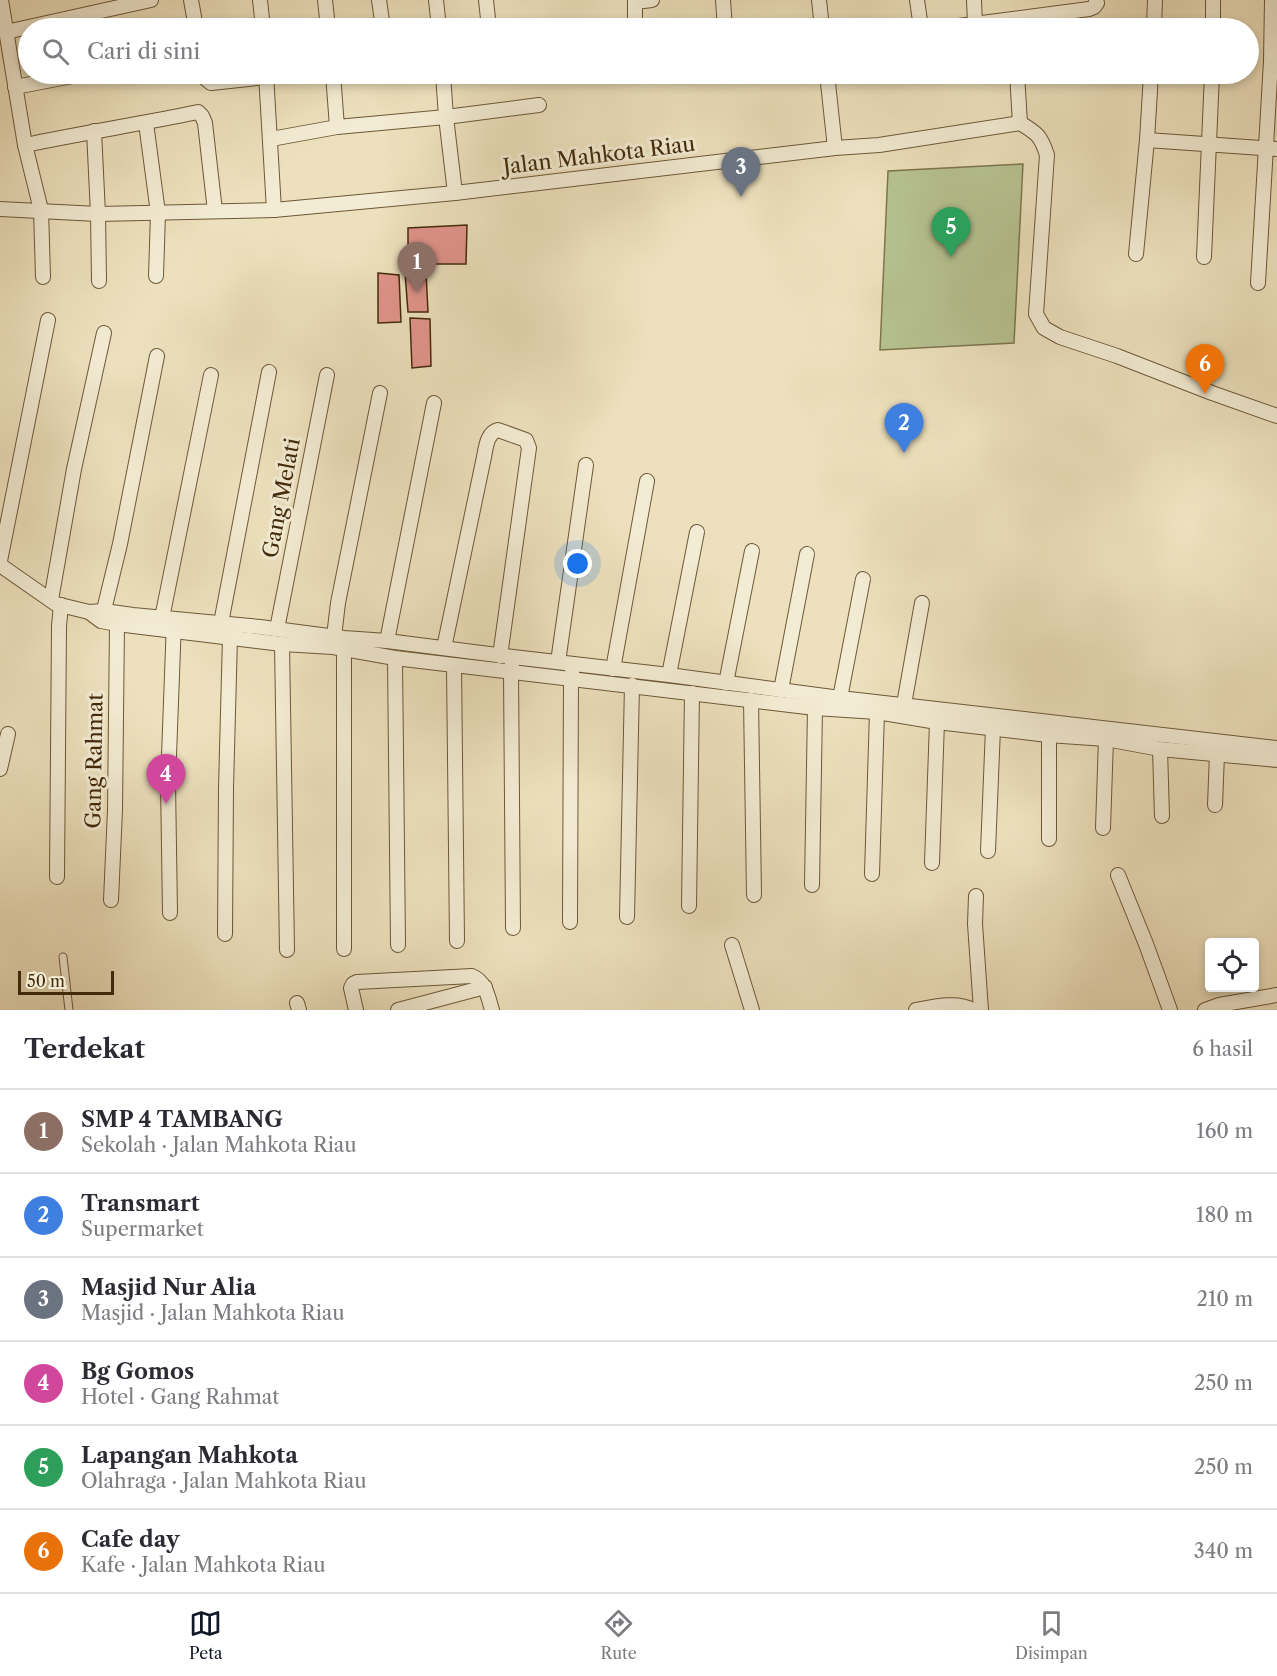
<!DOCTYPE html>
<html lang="id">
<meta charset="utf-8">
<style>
:root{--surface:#fff;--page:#f7f7f7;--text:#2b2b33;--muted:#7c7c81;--line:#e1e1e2;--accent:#111827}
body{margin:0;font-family:"Libre Caslon Text",serif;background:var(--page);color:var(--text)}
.controls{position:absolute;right:18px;bottom:18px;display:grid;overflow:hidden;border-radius:6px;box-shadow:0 3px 9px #0003}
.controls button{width:54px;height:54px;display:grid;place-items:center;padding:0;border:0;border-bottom:2px solid var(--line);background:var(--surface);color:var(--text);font:30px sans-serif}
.scale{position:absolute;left:18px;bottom:15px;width:96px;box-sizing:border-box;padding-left:6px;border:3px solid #432a0a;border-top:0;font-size:16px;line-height:21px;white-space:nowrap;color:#432a0a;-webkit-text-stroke:4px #f3ecd4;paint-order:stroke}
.you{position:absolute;left:578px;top:564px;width:21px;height:21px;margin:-15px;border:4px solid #fff;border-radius:50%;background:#1a73e8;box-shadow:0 0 0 9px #1a73e833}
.badge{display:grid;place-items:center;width:39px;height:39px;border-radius:50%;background:var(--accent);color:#fff;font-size:20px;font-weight:700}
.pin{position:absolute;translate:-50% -50px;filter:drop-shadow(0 2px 3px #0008)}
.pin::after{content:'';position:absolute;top:32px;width:21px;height:18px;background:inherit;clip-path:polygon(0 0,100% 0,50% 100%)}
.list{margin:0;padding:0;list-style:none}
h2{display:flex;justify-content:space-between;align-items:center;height:78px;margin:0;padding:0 24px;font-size:26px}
h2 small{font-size:20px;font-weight:400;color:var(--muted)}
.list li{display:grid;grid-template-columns:39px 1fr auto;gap:18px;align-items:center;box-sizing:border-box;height:84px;padding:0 24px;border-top:2px solid var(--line)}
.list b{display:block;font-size:22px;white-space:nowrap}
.list p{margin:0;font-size:20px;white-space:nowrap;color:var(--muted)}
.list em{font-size:20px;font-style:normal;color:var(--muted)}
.icon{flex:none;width:33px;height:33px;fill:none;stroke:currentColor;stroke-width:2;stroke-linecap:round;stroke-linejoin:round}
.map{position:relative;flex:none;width:1277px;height:1010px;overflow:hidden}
.search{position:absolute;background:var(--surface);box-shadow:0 3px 9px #0003;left:18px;right:18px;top:18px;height:66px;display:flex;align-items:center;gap:15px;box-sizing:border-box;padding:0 21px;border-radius:33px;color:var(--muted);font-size:22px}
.sheet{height:582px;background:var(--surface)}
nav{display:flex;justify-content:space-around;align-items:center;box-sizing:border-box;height:84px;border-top:2px solid var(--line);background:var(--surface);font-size:16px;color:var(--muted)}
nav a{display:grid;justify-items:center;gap:3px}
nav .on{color:var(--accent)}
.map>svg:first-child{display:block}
.green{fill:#b7c392;stroke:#7d764e;stroke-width:1.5}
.building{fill:#e2958c;stroke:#432a0a;stroke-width:1.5}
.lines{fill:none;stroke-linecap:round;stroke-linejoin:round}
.service-casing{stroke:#6e5837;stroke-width:9}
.minor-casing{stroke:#6e5837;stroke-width:16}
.service{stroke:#f3ecd4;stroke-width:7}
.minor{stroke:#f3ecd4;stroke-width:14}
.labels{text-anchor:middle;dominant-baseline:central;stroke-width:6;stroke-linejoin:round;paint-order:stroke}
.street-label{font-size:21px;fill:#432a0a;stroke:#f3ecd4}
</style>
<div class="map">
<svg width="1277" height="1010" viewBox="0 0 1277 1010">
<rect width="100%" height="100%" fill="#ede1bd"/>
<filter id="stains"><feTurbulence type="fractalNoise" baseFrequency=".00333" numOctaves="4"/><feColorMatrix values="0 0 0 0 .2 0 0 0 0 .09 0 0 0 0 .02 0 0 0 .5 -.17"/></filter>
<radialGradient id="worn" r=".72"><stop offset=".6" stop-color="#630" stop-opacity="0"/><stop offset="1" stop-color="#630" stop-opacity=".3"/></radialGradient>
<polygon class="green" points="1023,164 1014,343 880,350 888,171"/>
<g class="building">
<polygon points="467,225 466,264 408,264 408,228"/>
<polygon points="426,272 428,312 408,312 405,273"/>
<polygon points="378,273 399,275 401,322 378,323"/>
<polygon points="410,318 430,319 431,366 412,368"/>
</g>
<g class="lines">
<g class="service-casing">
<polyline id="service" points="63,957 69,1010"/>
</g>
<g class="minor-casing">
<g id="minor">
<polyline points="1,0 25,145 41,210 43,277"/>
<polyline points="191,0 196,28"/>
<polyline points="260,0 263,28"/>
<polyline points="325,0 328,28"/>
<polyline points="379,0 383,28"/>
<polyline points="436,0 439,28"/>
<polyline points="486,0 489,28"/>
<polyline points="723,0 725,28"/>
<polyline points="819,0 822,28"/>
<polyline points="917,0 921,28"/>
<polyline points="974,0 975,24"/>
<polyline points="635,2 652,0"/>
<polyline points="635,28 635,0"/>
<polyline points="943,28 1089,9 1094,7 1097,3 1096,0"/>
<polyline points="1154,28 1155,0"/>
<polyline points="1213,28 1213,0"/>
<polyline points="6,32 151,0"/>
<polyline points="204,74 206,79 211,83 266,77"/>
<polyline points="266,74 274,210"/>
<polyline points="333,74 337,127 446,117 539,105"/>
<polyline points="443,74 446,117 455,193"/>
<polyline points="827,74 835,148"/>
<polyline points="1017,74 1020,123"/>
<polyline points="1017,76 1044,74"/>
<polyline points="15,87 83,74"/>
<polyline points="146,123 158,213 156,276"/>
<polyline points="94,131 98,214 99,281"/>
<polyline points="271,139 337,127"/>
<polyline points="1147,140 1277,149"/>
<path d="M25 145C82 133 140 124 198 112L202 116 205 123 215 211"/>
<path d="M0 209 98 214 274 210 455 193 835 148 879 145 1020 123C1037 133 1041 136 1047 155L1036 314 1044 328 1060 337 1117 356 1212 393 1277 416"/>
<polyline points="1136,254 1147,140 1151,74"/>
<polyline points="1204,257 1212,74"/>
<polyline points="1258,283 1271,61 1272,0"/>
<polyline points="0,561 48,320"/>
<polyline points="0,565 56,604 89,612 104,611 133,615 260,627 344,638 387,641 513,657 669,675 840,698 1277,748"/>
<polyline points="51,600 74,469 104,333"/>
<polyline points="89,612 101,621 117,624 282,644 333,647 395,658 454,665 815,708 877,712 937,722 1048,735 1106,739 1160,749 1277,760"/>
<polyline points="102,618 120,544 157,356"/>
<polyline points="162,618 211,375"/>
<polyline points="221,623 269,372"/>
<polyline points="277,629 327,375"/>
<polyline points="387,641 434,403"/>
<polyline points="282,644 287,950"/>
<polyline points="333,645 338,603 380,393"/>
<path d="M444 648 484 457C486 447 487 433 498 430L526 440 529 448 500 656"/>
<polyline points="395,658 398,945"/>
<polyline points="558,662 586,465"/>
<polyline points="512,663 511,672 513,928"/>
<polyline points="454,665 457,941"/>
<polyline points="613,669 647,481"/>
<polyline points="669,675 697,532"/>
<polyline points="726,683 752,551"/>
<polyline points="781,690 807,554"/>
<polyline points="840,698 863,579"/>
<polyline points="751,700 754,895"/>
<polyline points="903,710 922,603"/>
<polyline points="1049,728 1049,839"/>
<polyline points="1160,749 1162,816"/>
<polyline points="0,769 8,734"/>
<polyline points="1215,805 1217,754"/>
<polyline points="1103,828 1106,739"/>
<polyline points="988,851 993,728"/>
<polyline points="932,863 937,722"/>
<polyline points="872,874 877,712"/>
<polyline points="1118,875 1146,944 1170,1010"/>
<polyline points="57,877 59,626 61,605"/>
<polyline points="812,885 815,708"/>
<polyline points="976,896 975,924 981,1010"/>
<polyline points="111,900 115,810 117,624"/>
<polyline points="689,906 692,693"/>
<polyline points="170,913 168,783 174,621"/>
<polyline points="627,917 632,685"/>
<polyline points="570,922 571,679 572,672"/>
<polyline points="225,934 226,788 230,637"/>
<polyline points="732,945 752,1010"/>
<polyline points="344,949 344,642"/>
<polyline points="297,1003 299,1010"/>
<path d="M356 1010 351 988 353 984 357 982 472 976C486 982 488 997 492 1010"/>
<polyline points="398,1010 485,987"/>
<path d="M916 1010C933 1007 957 1001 973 1010"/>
<polyline points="1205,1010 1219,1005 1277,995"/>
</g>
</g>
<use href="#service" class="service"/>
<use href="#minor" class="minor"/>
</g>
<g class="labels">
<g class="street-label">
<text transform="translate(599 155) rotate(-7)">Jalan Mahkota Riau</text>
<text transform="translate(281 498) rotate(-79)">Gang Melati</text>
<text transform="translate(94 761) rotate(-89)">Gang Rahmat</text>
</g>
</g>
<rect width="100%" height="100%" filter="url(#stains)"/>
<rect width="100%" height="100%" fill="url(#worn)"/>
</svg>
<div class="controls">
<button><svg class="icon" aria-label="locate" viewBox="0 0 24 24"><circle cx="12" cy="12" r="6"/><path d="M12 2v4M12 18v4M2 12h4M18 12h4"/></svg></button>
</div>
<div class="scale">50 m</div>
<div class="you"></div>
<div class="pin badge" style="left:417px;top:292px;background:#8d6e63">1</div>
<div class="pin badge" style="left:904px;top:453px;background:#3f7fe0">2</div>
<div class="pin badge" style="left:741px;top:197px;background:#6b7280">3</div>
<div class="pin badge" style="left:166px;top:804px;background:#d1479c">4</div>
<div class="pin badge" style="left:951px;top:257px;background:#2e9e5b">5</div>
<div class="pin badge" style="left:1205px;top:394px;background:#e8710a">6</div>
<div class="search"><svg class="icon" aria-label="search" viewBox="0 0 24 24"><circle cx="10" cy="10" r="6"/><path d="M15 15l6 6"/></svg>Cari di sini</div>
</div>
<section class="sheet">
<h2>Terdekat<small>6 hasil</small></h2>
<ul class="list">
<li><span class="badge" style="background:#8d6e63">1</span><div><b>SMP 4 TAMBANG</b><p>Sekolah · Jalan Mahkota Riau</p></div><em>160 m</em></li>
<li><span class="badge" style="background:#3f7fe0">2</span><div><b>Transmart</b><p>Supermarket</p></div><em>180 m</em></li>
<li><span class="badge" style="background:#6b7280">3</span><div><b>Masjid Nur Alia</b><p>Masjid · Jalan Mahkota Riau</p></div><em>210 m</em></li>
<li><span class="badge" style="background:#d1479c">4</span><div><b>Bg Gomos</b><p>Hotel · Gang Rahmat</p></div><em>250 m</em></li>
<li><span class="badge" style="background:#2e9e5b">5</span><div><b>Lapangan Mahkota</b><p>Olahraga · Jalan Mahkota Riau</p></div><em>250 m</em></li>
<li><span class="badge" style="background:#e8710a">6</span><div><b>Cafe day</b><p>Kafe · Jalan Mahkota Riau</p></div><em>340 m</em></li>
</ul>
</section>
<nav>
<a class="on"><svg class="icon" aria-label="map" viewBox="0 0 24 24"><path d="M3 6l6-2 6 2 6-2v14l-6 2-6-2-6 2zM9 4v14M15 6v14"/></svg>Peta</a>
<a><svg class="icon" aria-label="directions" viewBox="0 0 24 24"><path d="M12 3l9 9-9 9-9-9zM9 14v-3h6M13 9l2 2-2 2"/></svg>Rute</a>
<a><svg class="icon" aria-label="saved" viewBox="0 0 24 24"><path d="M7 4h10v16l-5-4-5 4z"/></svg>Disimpan</a>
</nav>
